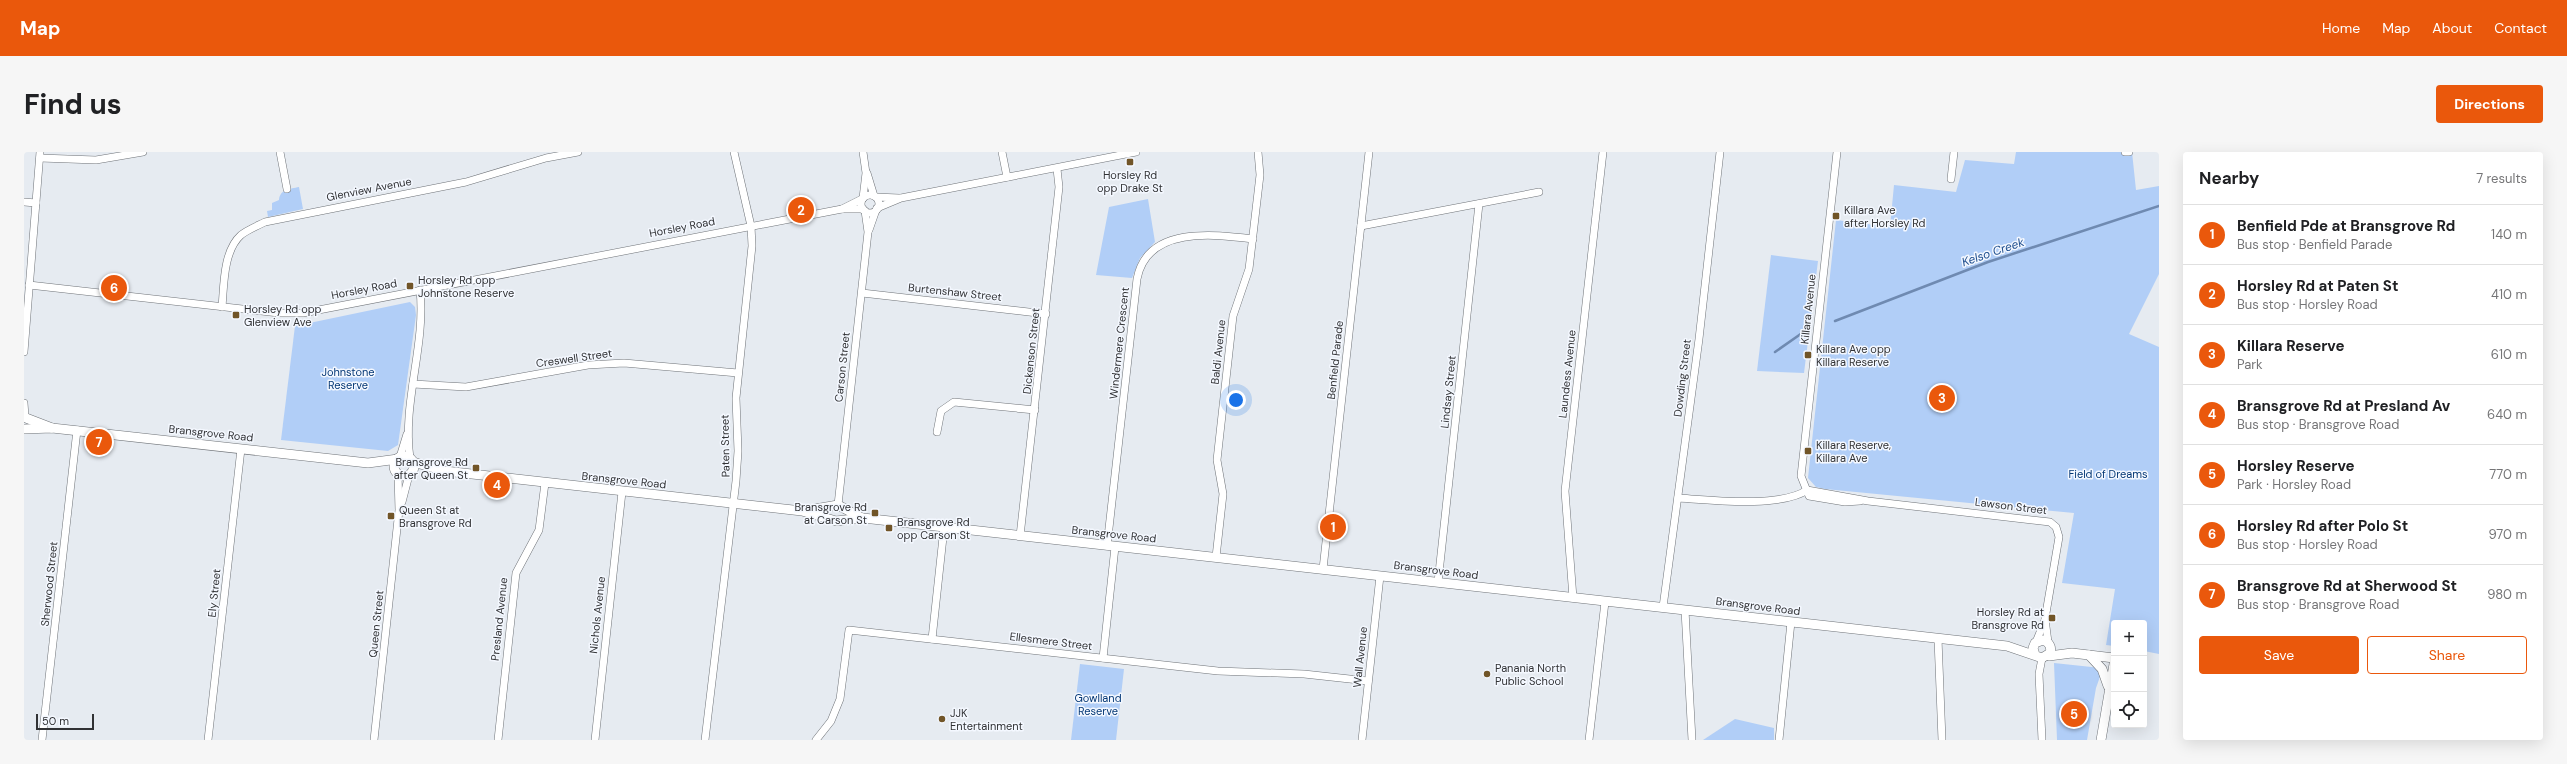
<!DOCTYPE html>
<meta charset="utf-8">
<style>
:root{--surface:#fff;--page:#f6f6f6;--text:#202124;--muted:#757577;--line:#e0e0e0;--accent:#ea580c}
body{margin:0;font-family:"DM Sans",sans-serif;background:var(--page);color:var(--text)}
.controls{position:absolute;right:12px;bottom:12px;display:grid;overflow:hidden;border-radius:4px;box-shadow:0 4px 16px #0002}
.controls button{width:36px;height:36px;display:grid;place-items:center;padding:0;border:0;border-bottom:1px solid var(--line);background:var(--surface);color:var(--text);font:20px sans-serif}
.scale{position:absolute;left:12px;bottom:10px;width:58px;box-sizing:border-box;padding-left:4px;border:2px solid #313235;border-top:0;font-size:11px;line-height:14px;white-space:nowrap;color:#313235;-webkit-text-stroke:3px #f4f8ff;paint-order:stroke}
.you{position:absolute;left:1212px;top:248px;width:14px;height:14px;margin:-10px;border:3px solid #fff;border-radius:50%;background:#1a73e8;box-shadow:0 0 0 6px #1a73e833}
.badge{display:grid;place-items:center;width:26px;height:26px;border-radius:50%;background:var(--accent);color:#fff;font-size:13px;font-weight:700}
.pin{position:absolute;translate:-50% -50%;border:2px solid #fff;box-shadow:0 1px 4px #0006}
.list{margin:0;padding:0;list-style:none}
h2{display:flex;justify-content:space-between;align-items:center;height:52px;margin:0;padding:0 16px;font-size:17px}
h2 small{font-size:13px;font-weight:400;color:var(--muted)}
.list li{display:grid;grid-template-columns:26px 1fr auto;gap:12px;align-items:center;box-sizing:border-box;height:60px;padding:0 16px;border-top:1px solid var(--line)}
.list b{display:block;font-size:15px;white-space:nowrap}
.list p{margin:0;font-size:13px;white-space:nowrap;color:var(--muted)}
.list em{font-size:13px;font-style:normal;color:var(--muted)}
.actions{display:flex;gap:8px;padding:12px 16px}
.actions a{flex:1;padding:9px 0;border:1px solid var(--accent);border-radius:4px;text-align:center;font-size:14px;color:var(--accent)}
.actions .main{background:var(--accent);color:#fff}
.icon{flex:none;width:22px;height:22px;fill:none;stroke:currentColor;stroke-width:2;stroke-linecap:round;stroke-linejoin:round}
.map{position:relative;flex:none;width:2135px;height:588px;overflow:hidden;border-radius:4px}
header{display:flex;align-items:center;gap:24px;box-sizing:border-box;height:56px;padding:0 20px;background:var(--accent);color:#fff}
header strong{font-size:19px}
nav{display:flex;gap:22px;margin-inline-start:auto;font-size:14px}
.intro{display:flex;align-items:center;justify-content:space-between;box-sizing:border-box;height:96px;padding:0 24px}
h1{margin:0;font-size:28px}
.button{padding:10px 18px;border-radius:4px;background:var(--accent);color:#fff;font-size:14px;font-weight:700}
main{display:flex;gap:24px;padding:0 24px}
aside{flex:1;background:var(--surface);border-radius:4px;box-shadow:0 4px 16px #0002}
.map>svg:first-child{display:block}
.green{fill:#b1cef7}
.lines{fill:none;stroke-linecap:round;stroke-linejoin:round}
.stream{stroke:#6f8ab1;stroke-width:2.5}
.minor-casing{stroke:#6f7378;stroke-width:8}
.major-casing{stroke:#6f7378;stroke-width:10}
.minor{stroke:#fff;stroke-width:7}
.major{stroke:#fff;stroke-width:9}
.poi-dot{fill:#715528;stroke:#f4f8ff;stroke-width:1.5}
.labels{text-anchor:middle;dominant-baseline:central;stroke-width:3;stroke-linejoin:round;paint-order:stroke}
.poi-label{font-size:11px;fill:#313235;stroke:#f4f8ff;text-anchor:start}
.street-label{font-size:11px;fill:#313235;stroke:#f4f8ff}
.park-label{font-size:11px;fill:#053876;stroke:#f4f8ff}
.water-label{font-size:12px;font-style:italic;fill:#1f4f8f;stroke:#f4f8ff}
</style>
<header>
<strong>Map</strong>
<nav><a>Home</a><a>Map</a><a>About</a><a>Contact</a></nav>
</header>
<div class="intro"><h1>Find us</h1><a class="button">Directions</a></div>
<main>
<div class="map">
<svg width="2135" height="588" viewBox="0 0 2135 588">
<rect width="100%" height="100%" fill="#e6ebf1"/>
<g class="green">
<polygon points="1992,0 2108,0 2112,38 2135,34 2135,122 2105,182 2135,195 2135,502 2120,499 2120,471 2090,471 2090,494 2082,493 2091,437 2038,431 2050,361 1801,337 1792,335 1784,326 1812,68 1866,75 1870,33 1932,40 1941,8 1990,12"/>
<path d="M275 35 279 57 244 65 243 59 248 58V51L255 48C256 37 266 37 275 35Z"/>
<polygon points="1124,47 1131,90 1116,106 1108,126 1072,123 1085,55"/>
<polygon points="1747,103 1794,109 1780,221 1733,219"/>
<polygon points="386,150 391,155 392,163 374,293 364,299 257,288 271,174"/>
<polygon points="2030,511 2077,516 2078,519 2072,536 2063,588 2033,588"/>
<polygon points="1056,512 1100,517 1092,588 1047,588"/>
<polygon points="1711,567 1750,576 1750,588 1679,588"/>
</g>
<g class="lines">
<g class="stream">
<polyline points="1811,169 1964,110 2135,54"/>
<polyline points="1751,200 1781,179"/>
</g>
<g class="minor-casing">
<g id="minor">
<polyline points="256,0 263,37"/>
<polyline points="839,0 842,21 839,46"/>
<polyline points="978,0 983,25"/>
<polyline points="1813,0 1777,324 1785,344 1821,350 1836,349"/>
<polyline points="2101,0 2105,0"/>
<polyline points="16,6 72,8 119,0"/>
<polyline points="843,21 850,44"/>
<polyline points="1927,27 1930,0"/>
<circle cx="846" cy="52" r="9"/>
<polyline points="852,45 875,46"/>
<polyline points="0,50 12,51"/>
<polyline points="853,56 877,46 1112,0"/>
<polyline points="818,57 839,57"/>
<polyline points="1337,74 1515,40"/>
<polyline points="845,78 852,58"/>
<polyline points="5,133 255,161 279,161 818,57 838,47"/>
<polyline points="838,141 1022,162"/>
<path d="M198 155C200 134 199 99 217 83 223 78 233 74 241 70L442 30 522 6 554 0"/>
<polyline points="0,200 16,0"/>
<polyline points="389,232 442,235 564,213 600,211 714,221"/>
<polyline points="0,251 1,264"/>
<polyline points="913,280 917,259 930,250 1011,258"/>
<polyline points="376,305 383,282"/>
<path d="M386 306C378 250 402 194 396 138"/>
<path d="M1654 346C1686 348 1757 356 1783 338L1844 349 2026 370 2032 375 2035 385 2021 467 2024 490"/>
<polyline points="378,350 385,323"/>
<polyline points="814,353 844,80 841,59"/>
<polyline points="996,384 1035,35 1033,17"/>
<path d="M1083 394 1113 127C1123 74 1189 82 1229 87"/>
<polyline points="1192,405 1199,342 1193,308 1209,164 1225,117 1236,23 1234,0"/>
<polyline points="1299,417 1345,0"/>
<polyline points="1414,430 1455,52"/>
<polyline points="1549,446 1541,339 1579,0"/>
<polyline points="1639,455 1675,187 1696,0"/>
<polyline points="1661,458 1668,588"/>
<polyline points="908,487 920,376"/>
<polyline points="1914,487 1918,588"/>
<polyline points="2012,490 2021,468"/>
<polyline points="1079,506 1091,395"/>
<polyline points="2018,506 2015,522 2018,588"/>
<polyline points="18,588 53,278"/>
<polyline points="184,588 217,297"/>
<polyline points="350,588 375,358 374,322"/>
<polyline points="474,588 492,421 515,378 521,331"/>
<polyline points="571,588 598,340"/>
<polyline points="681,588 712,329 714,299 712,246 728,94 727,74 710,0"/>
<polyline points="792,588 807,569 816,547 825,478 1194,519 1280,522 1344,529"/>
<polyline points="1338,588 1356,424"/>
<polyline points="1565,588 1581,450"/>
<polyline points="1755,588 1767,470"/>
</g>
</g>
<g class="major-casing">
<g id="major">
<polyline points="2,266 28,276"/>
<polyline points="0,277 28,276 344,311 374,307"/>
<circle cx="380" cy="314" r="10"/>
<path d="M389 310 421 319 778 359 812 369 839 366 1983 494 2018 506 2026 501C2028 495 2025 490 2019 488L2011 491 2009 496 2011 503"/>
<polyline points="785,358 814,353 838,366"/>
<polyline points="2065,503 2078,517 2084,534"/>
<polyline points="2025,504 2048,501 2090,506"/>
<polyline points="2077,588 2090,512"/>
</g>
</g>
<use href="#minor" class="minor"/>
<use href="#major" class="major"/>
</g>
<g class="poi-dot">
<rect x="1102" y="6" width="8" height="8" rx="2"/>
<rect x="1808" y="60" width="8" height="8" rx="2"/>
<rect x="382" y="130" width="8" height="8" rx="2"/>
<rect x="208" y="159" width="8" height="8" rx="2"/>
<rect x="1780" y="199" width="8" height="8" rx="2"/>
<rect x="1780" y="295" width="8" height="8" rx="2"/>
<rect x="448" y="312" width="8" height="8" rx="2"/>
<rect x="847" y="357" width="8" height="8" rx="2"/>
<rect x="363" y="360" width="8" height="8" rx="2"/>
<rect x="861" y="372" width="8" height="8" rx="2"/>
<rect x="2024" y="462" width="8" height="8" rx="2"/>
<circle cx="1463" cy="522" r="4"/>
<circle cx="918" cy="567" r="4"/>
</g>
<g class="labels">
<g class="poi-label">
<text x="1106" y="23" text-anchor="middle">Horsley Rd<tspan x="1106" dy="13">opp Drake St</tspan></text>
<text x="1820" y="58">Killara Ave<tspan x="1820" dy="13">after Horsley Rd</tspan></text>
<text x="394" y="128">Horsley Rd opp<tspan x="394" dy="13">Johnstone Reserve</tspan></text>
<text x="220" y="157">Horsley Rd opp<tspan x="220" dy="13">Glenview Ave</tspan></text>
<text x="1792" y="197">Killara Ave opp<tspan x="1792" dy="13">Killara Reserve</tspan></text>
<text x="1792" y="293">Killara Reserve,<tspan x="1792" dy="13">Killara Ave</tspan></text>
<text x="444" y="310" text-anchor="end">Bransgrove Rd<tspan x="444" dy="13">after Queen St</tspan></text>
<text x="843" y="355" text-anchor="end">Bransgrove Rd<tspan x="843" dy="13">at Carson St</tspan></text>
<text x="375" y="358">Queen St at<tspan x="375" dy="13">Bransgrove Rd</tspan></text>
<text x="873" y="370">Bransgrove Rd<tspan x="873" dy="13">opp Carson St</tspan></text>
<text x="2020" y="460" text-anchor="end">Horsley Rd at<tspan x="2020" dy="13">Bransgrove Rd</tspan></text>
<text x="1471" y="516">Panania North<tspan x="1471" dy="13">Public School</tspan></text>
<text x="926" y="561">JJK<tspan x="926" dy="13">Entertainment</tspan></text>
</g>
<g class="street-label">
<text transform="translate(345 37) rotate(-11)">Glenview Avenue</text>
<text transform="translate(658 75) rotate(-11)">Horsley Road</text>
<text transform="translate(340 137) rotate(-11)">Horsley Road</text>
<text transform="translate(931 140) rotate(6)">Burtenshaw Street</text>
<text transform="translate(1784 157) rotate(-84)">Killara Avenue</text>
<text transform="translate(1095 191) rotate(-84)">Windermere Crescent</text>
<text transform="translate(1007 199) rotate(-84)">Dickenson Street</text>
<text transform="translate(1194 200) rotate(-84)">Baldi Avenue</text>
<text transform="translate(550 206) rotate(-8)">Creswell Street</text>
<text transform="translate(1311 208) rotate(-84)">Benfield Parade</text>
<text transform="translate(818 215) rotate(-84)">Carson Street</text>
<text transform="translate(1543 222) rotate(-84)">Laundess Avenue</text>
<text transform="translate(1658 226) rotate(-83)">Dowding Street</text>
<text transform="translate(1424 240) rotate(-84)">Lindsay Street</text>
<text transform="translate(187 281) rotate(6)">Bransgrove Road</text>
<text transform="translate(701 294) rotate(-91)">Paten Street</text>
<text transform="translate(600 328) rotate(6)">Bransgrove Road</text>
<text transform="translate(1987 354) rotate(7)">Lawson Street</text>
<text transform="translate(1090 382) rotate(6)">Bransgrove Road</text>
<text transform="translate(1412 418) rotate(7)">Bransgrove Road</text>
<text transform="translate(25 432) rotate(-84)">Sherwood Street</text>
<text transform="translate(190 441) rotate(-84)">Ely Street</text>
<text transform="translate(1734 454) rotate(7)">Bransgrove Road</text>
<text transform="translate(573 463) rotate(-84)">Nichols Avenue</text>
<text transform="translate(475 467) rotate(-84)">Presland Avenue</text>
<text transform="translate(352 472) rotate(-84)">Queen Street</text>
<text transform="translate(1027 489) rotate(7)">Ellesmere Street</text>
<text transform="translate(1336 505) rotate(-84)">Wall Avenue</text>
</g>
<g class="park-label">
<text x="324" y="220">Johnstone<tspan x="324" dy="13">Reserve</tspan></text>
<text x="2084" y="322">Field of Dreams</text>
<text x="1074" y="546">Gowlland<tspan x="1074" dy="13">Reserve</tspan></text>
</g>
<g class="water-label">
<text transform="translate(1969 100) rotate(-19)">Kelso Creek</text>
</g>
</g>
</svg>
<div class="controls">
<button>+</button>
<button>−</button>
<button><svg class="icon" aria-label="locate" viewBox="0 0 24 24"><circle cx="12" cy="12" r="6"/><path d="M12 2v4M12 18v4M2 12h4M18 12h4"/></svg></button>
</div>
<div class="scale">50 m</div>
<div class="you"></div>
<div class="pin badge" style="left:1309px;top:375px">1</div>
<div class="pin badge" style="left:777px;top:58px">2</div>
<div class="pin badge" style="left:1918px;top:246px">3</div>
<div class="pin badge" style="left:473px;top:333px">4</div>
<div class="pin badge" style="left:2050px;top:562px">5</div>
<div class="pin badge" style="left:90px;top:136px">6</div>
<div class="pin badge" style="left:75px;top:290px">7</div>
</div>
<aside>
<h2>Nearby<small>7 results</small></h2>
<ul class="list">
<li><span class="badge">1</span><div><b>Benfield Pde at Bransgrove Rd</b><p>Bus stop · Benfield Parade</p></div><em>140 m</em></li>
<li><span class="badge">2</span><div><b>Horsley Rd at Paten St</b><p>Bus stop · Horsley Road</p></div><em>410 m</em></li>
<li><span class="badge">3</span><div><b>Killara Reserve</b><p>Park</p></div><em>610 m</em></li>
<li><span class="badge">4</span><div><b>Bransgrove Rd at Presland Av</b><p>Bus stop · Bransgrove Road</p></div><em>640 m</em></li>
<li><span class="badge">5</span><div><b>Horsley Reserve</b><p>Park · Horsley Road</p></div><em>770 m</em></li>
<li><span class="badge">6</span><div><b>Horsley Rd after Polo St</b><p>Bus stop · Horsley Road</p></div><em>970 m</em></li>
<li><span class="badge">7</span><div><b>Bransgrove Rd at Sherwood St</b><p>Bus stop · Bransgrove Road</p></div><em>980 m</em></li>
</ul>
<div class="actions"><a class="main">Save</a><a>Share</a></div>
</aside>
</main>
